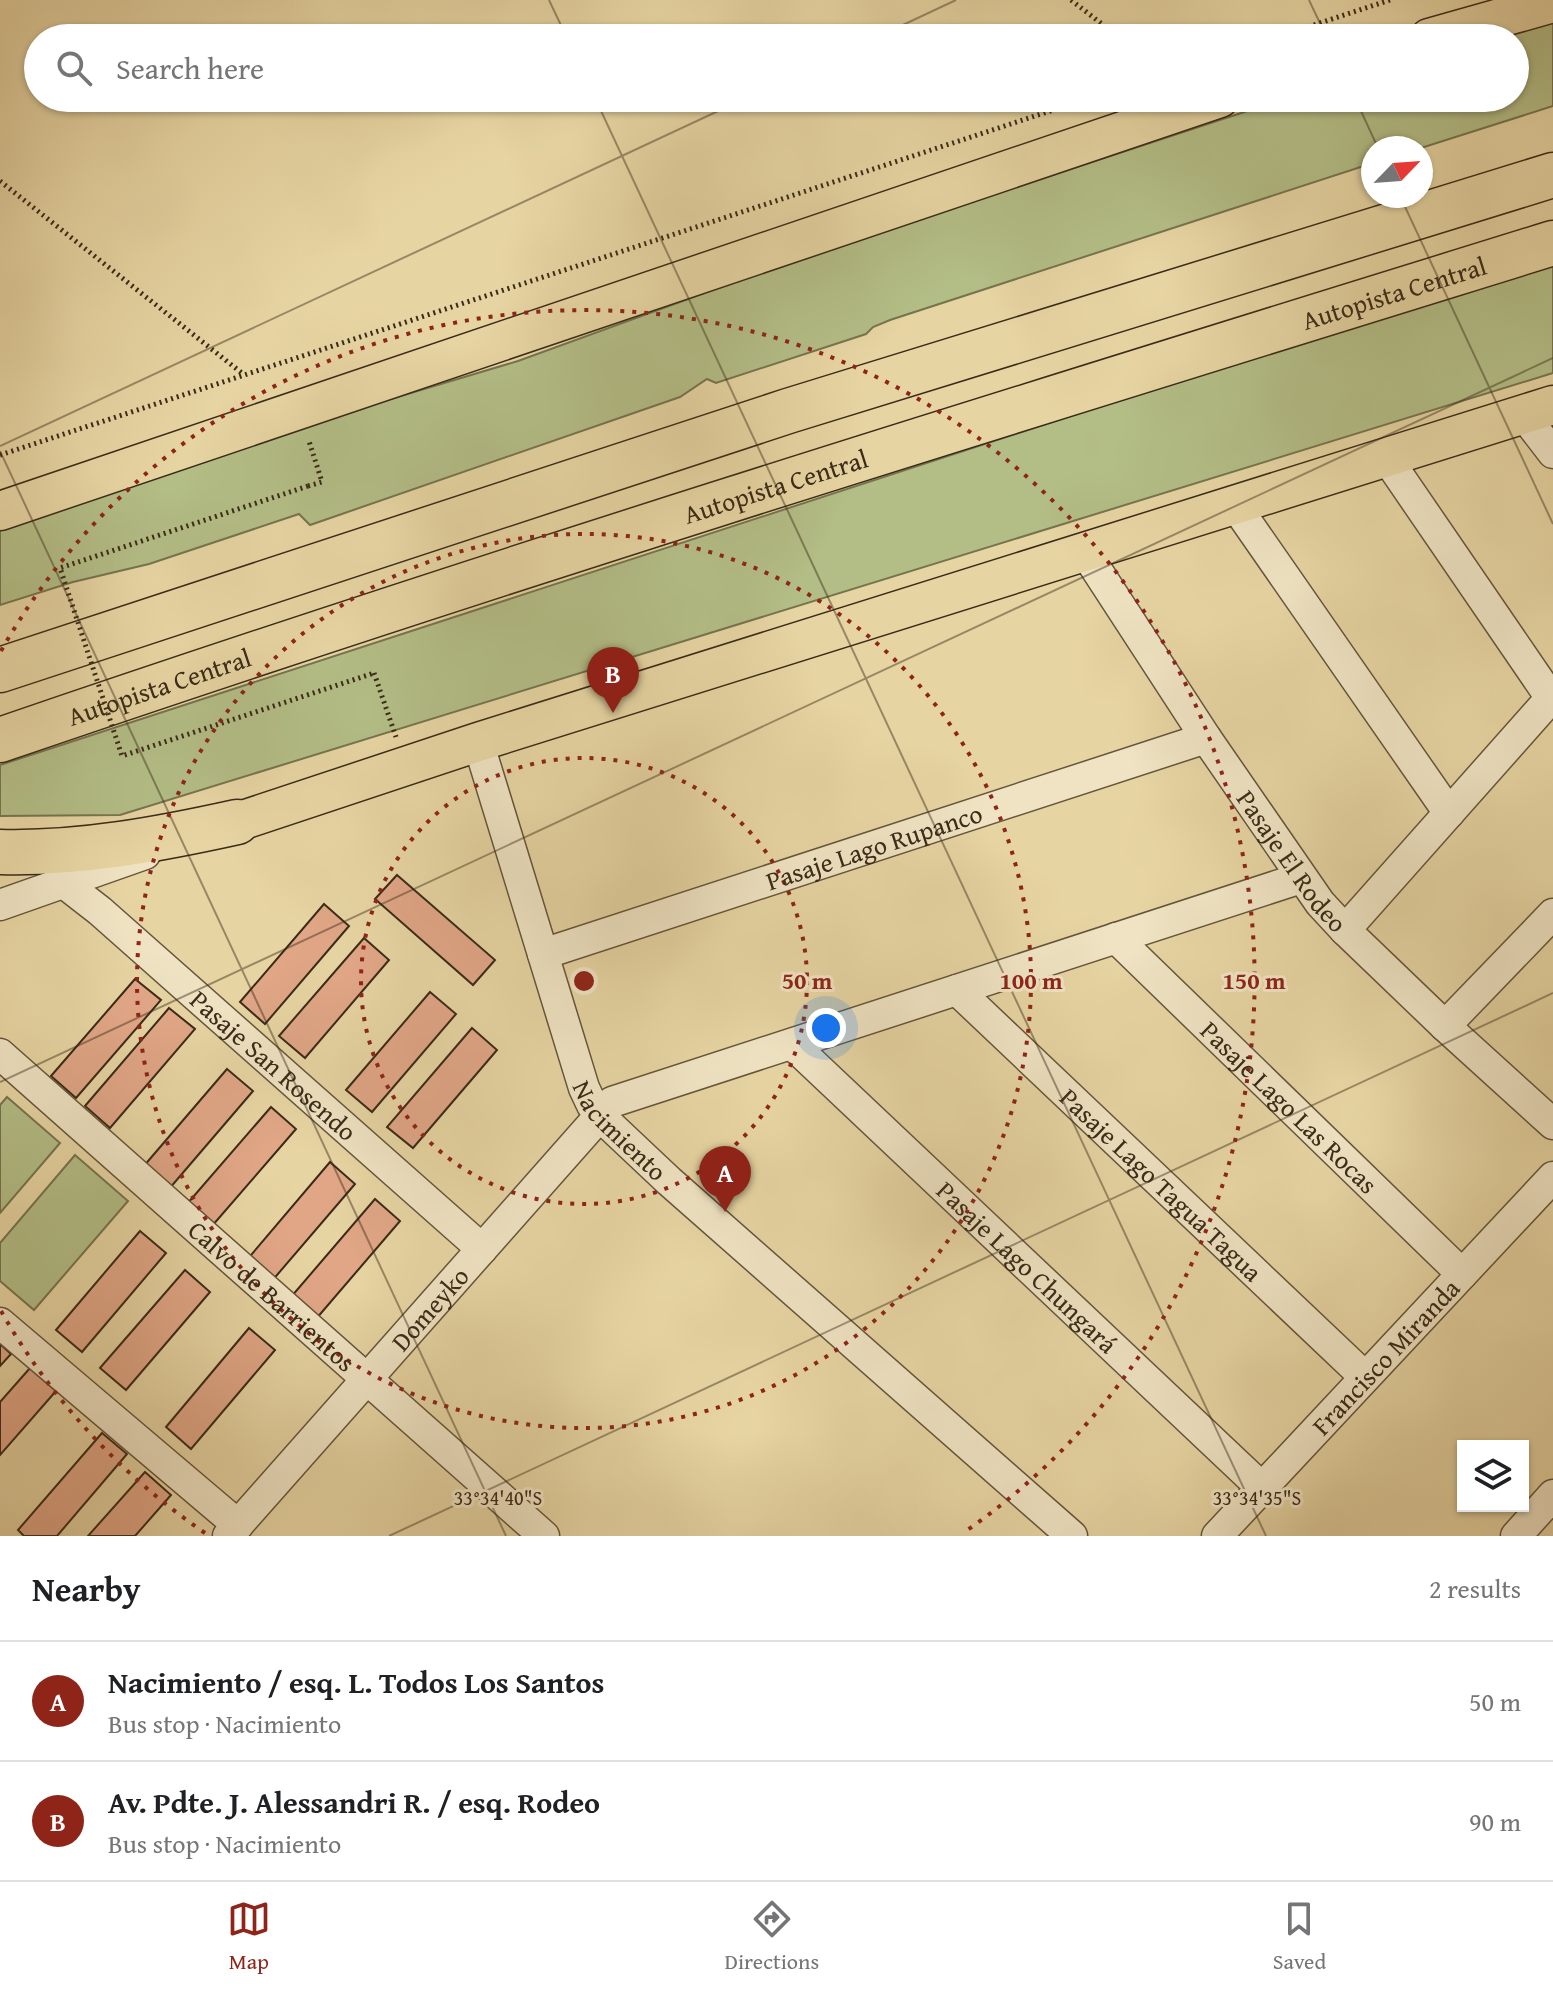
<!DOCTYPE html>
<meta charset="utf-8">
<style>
:root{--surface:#fff;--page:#f2f2f2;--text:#202124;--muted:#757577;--line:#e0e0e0;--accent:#8f2418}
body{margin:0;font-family:"Gentium Book Plus",serif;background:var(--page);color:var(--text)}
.controls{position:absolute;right:24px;bottom:24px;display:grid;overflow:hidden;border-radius:0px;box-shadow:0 2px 6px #0004}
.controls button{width:72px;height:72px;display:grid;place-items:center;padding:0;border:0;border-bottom:2px solid var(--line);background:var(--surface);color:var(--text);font:40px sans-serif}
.compass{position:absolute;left:1361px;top:136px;width:72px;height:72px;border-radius:50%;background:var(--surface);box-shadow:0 2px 6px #0004;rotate:65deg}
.you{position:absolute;left:826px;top:1028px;width:28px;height:28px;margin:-20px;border:6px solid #fff;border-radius:50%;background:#1a73e8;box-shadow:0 0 0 12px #1a73e833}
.badge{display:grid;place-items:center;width:52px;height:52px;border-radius:50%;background:var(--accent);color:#fff;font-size:26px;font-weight:700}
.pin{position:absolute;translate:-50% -66px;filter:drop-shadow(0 2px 4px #0008)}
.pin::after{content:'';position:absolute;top:42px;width:28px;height:24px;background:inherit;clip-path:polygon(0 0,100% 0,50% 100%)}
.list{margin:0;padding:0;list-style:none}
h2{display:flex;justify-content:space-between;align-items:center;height:104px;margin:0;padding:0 32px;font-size:34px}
h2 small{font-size:26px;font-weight:400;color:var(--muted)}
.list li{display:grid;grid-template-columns:52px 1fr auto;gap:24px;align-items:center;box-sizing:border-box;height:120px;padding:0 32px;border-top:2px solid var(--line)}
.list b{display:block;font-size:30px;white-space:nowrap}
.list p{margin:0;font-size:26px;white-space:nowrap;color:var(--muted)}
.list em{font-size:26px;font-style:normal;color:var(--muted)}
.icon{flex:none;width:44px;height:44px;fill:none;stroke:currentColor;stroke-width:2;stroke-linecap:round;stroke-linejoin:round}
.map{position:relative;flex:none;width:1553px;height:1536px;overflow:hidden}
.search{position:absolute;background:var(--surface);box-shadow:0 2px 6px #0004;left:24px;right:24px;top:24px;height:88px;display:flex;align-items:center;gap:20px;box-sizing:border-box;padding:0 28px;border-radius:44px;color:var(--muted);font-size:30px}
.sheet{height:344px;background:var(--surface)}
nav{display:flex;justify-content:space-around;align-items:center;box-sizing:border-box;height:112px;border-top:2px solid var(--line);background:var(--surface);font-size:22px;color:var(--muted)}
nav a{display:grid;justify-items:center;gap:4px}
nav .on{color:var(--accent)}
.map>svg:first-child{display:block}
.green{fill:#b3bd86;stroke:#76744f;stroke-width:2}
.building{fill:#e0a686;stroke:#3a2b18;stroke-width:2}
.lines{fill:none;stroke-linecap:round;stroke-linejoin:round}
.minor-casing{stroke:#65553a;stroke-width:33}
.major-casing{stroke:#3a2b18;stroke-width:41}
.highway-casing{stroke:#3a2b18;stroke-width:47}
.path{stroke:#3a2b18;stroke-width:5;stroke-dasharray:2 4;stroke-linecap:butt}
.minor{stroke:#efe3c3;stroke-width:30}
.major{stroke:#e6d4a2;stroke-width:38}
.highway{stroke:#e6d4a2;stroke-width:44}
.path-bridge{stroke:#3a2b18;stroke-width:5;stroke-dasharray:2 4;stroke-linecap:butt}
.ticks{fill:none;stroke:#3a2b18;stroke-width:2;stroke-opacity:0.45}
.ring{fill:none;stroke:#8f2418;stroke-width:4;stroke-dasharray:4 8}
.labels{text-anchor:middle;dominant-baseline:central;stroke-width:6;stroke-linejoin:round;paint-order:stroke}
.street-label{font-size:26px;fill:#3a2b18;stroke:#efe3c3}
.ticks-label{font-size:20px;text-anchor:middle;fill:#3a2b18;stroke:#efe3c3;stroke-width:6;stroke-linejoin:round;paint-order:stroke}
.centre{fill:#8f2418;stroke:#efe3c3;stroke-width:4}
.ring-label{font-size:24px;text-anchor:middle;font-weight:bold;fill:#8f2418;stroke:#efe3c3;stroke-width:6;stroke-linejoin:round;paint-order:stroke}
</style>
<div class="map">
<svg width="1553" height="1536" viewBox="0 0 1553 1536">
<rect width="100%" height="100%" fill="#e6d4a2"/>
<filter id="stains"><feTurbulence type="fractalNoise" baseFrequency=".0025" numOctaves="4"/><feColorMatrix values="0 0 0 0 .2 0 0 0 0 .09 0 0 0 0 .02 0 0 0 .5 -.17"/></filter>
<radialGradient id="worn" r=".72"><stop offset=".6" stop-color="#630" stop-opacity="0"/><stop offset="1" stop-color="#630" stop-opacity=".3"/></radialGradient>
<g class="green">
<polygon points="1553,13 1553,106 1421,148 1373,148 1373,163 890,320 873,327 866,334 716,383 707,379 680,397 310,525 299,514 149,564 73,582 0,605 0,526 270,435 518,361 815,253 1287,98 1515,98 1515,38 1473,38"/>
<polygon points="1553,259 1553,373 120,815 0,816 0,765"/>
<polygon points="7,1097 60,1143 0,1213 0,1105"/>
<polygon points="75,1155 128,1201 34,1310 0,1281 0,1243"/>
</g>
<g class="building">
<polygon points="397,875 495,960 473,985 375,899"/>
<polygon points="324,904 349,926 265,1024 240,1002"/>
<polygon points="364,938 389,960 305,1058 279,1036"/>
<polygon points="135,979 161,1000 76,1098 51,1076"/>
<polygon points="430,992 456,1014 372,1112 346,1090"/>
<polygon points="169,1008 195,1029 110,1128 85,1106"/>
<polygon points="472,1028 497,1050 413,1148 387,1127"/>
<polygon points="227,1069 253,1091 169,1189 143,1167"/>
<polygon points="271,1107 296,1129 212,1226 187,1204"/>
<polygon points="330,1162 355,1184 271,1282 246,1261"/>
<polygon points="375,1199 400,1221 316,1319 291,1297"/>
<polygon points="140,1231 166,1253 82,1352 56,1330"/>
<polygon points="185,1270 210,1292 126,1390 100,1368"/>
<polygon points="249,1328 275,1350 191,1449 166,1427"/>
<polygon points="0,1344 11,1354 0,1366"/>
<polygon points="30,1368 56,1391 0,1455 0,1402"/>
<polygon points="102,1433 127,1454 57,1536 24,1536 18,1530"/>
<polygon points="145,1472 171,1495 135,1536 88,1536"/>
</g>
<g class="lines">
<g class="minor-casing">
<g id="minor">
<polyline points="1523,414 1553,453"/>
<polyline points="1386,457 1553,701"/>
<polyline points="1235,505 1449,813"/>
<path id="s1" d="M1085 552 1206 738 1320 903 1345 930 1445 1026 1553 1124"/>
<path id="s2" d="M478 742 584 1088 592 1105 600 1116 669 1181 1072 1536"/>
<path id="s3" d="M64 883 100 911 482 1249"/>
<polyline points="0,905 145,854"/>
<polyline points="1345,930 1551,698"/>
<path id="s4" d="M1116 938 1462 1274"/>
<path id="s5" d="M543 954 1206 738"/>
<path id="s6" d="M957 990 1365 1377"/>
<polyline points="1445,1026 1553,914"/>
<path id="s7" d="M792 1044 1262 1488"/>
<path id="s8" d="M0 1054 544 1536"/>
<polyline points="0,1323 238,1525"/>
<path id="s9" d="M228 1536 612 1102 1301 878"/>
<path id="s10" d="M1217 1536 1553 1177"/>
<polyline points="1516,1536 1553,1495"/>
</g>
</g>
<g class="major-casing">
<g id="major">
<polyline points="1429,38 1553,3"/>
<polyline points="0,511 1220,98"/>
<polyline points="237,822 478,742 1553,405"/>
</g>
</g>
<g class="highway-casing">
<g id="highway">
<polyline points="0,670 788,411 1553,175"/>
<path id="s11" d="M0 740C514 564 1034 404 1553 243"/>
<path d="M0 852C80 854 160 839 237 822"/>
</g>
</g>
<g class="path">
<polyline points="1071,0 1120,38"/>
<polyline points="1274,38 1390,0"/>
<polyline points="0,181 243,374"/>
<polyline points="0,455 1090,98"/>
<polyline points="308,486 322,482 309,441"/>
<polyline points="374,673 396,737"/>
</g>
<use href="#minor" class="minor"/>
<use href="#major" class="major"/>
<use href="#highway" class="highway"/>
<polyline class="path-bridge" points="308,486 60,568 122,756 374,673"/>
</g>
<path class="ticks" d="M549 0 567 38M1309 0 1327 38M875 38 956 0M595 98 1266 1536M1355 98 1378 148M1400 196 1553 524M0 446 746 98M0 451 506 1536M0 1082 1553 358M389 1536 1553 993"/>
<g class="ring">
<circle cx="584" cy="981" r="223"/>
<circle cx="584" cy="981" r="447"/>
<path d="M205 1533A670 670 0 0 1 1 1311M1 651A670 670 0 1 1 963 1533"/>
</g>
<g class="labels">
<g class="street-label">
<text stroke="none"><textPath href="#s11" startOffset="1464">Autopista Central</textPath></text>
<text stroke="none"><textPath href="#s11" startOffset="816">Autopista Central</textPath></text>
<text stroke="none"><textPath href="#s11" startOffset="168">Autopista Central</textPath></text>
<text stroke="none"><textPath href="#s5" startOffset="348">Pasaje Lago Rupanco</textPath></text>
<text stroke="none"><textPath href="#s1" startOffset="372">Pasaje El Rodeo</textPath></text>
<text stroke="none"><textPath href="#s3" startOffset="278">Pasaje San Rosendo</textPath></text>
<text stroke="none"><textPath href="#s4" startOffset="242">Pasaje Lago Las Rocas</textPath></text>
<text stroke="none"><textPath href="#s2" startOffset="418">Nacimiento</textPath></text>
<text stroke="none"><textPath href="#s6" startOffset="282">Pasaje Lago Tagua Tagua</textPath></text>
<text stroke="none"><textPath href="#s7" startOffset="324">Pasaje Lago Chungará</textPath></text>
<text stroke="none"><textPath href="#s8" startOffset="364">Calvo de Barrientos</textPath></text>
<text stroke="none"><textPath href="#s9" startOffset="304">Domeyko</textPath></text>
<text stroke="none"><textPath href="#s10" startOffset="246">Francisco Miranda</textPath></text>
</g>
</g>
<g class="ticks-label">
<text x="498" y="1505">33°34'40"S</text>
<text x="1257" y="1505">33°34'35"S</text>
</g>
<circle cx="584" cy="981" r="12" class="centre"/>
<g class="ring-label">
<text x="807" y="989">50 m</text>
<text x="1031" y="989">100 m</text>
<text x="1254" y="989">150 m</text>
</g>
<rect width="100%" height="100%" filter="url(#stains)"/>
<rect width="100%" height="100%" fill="url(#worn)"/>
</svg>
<div class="controls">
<button><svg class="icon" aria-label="layers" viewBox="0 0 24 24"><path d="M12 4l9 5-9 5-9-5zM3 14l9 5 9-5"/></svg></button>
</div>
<svg class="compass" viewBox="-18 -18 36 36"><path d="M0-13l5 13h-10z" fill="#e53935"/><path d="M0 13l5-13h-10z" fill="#757577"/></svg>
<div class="you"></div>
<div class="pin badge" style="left:725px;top:1212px">A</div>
<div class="pin badge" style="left:613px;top:713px">B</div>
<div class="search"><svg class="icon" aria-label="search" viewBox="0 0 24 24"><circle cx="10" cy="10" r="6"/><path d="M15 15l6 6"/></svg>Search here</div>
</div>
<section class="sheet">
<h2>Nearby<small>2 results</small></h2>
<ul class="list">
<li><span class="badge">A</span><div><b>Nacimiento / esq. L. Todos Los Santos</b><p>Bus stop · Nacimiento</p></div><em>50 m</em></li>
<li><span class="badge">B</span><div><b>Av. Pdte. J. Alessandri R. / esq. Rodeo</b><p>Bus stop · Nacimiento</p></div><em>90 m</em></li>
</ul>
</section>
<nav>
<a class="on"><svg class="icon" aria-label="map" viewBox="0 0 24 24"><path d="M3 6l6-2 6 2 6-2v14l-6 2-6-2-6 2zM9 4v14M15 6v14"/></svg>Map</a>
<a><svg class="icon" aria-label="directions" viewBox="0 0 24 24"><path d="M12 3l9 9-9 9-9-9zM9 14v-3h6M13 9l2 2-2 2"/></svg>Directions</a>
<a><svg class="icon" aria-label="saved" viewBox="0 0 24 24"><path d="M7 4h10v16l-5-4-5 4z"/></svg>Saved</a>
</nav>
